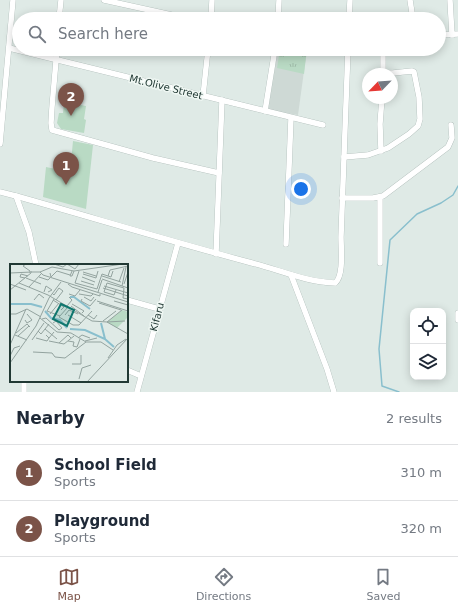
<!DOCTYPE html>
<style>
:root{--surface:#fff;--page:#f6f6f7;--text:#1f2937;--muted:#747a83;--line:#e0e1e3;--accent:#7b5348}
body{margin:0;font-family:"DejaVu Sans",sans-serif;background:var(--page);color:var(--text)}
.controls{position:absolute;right:12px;bottom:12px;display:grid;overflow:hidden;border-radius:8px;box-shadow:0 2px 10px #0003}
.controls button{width:36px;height:36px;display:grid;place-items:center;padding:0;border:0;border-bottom:1px solid var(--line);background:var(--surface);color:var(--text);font:20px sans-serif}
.compass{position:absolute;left:362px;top:68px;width:36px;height:36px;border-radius:50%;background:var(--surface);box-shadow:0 2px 10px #0003;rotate:245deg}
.you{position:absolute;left:301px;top:189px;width:14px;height:14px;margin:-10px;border:3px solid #fff;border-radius:50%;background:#1a73e8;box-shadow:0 0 0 6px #1a73e833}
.badge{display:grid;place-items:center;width:26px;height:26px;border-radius:50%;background:var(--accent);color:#fff;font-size:13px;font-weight:700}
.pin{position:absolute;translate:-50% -33px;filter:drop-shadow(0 1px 2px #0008)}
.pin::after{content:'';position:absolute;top:21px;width:14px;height:12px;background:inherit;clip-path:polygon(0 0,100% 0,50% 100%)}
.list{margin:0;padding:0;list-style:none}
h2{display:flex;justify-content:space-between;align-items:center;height:52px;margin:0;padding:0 16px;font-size:17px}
h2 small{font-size:13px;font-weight:400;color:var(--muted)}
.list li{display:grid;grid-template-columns:26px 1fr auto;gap:12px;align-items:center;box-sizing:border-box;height:56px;padding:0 16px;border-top:1px solid var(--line)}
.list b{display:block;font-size:15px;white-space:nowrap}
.list p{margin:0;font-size:13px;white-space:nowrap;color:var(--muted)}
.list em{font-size:13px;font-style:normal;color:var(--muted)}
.icon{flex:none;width:22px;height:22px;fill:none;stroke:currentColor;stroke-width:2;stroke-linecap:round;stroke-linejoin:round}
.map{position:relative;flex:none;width:458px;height:392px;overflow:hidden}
.search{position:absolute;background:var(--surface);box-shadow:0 2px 10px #0003;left:12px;right:12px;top:12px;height:44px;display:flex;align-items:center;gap:10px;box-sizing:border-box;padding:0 14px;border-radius:22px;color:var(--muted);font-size:15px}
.sheet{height:164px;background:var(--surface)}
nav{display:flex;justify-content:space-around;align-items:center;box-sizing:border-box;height:56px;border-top:1px solid var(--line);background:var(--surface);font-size:11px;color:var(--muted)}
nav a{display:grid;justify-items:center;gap:2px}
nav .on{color:var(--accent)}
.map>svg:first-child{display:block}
.built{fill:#ced9d5}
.grass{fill:#b9dac4}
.park{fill:url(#park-tufts)}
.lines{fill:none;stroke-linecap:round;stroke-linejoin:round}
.stream{stroke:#89bfcd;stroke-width:1.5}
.minor-casing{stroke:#a2b1ad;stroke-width:6}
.minor{stroke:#fff;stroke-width:5.5}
.labels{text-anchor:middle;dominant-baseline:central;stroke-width:3;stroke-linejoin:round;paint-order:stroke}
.street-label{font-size:10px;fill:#213934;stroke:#eff7f3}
.inset-river{fill:none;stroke:#89bfcd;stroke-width:2}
.inset-road{fill:none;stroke:#93a39f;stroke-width:1}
.view{fill:#0f766e;fill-opacity:0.15;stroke:#0f766e;stroke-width:2}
.inset-edge{fill:none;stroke:#213934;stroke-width:2}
</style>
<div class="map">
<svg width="458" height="392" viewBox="0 0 458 392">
<defs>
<pattern id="park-tufts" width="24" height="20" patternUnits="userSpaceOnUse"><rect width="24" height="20" fill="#b9dac4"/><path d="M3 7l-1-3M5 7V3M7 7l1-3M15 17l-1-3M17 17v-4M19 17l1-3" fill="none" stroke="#9fbca9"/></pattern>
</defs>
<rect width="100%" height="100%" fill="#dfeae6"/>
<polygon class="built" points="278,49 307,49 298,115 268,110"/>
<g class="grass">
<polygon points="64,102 86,106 84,119 86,120 84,133 61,129 57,123 59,113 63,113"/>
<polygon points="73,141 93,145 86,209 43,197 46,167 70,172"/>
</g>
<polygon class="park" points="280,49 307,49 304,74 277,68"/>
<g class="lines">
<polyline class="stream" points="399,392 382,386 379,349 390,240 417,214 441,203 453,195 458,186"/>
<g class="minor-casing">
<g id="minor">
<polyline points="104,0 190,19"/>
<polyline points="410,0 413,19"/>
<polyline points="450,0 452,35"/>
<polyline points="59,19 61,0"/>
<polyline points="211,19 212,0"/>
<polyline points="278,19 279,0"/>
<polyline points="349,19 350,0"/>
<polyline points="439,35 458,34"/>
<polyline points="9,48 323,125"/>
<polyline points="57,49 52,107 51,123 52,130 153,158 219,173"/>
<polyline points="383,74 383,49"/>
<polyline points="203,96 208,49"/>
<polyline points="265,111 275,49"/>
<polyline points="0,144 13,0"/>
<polyline points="381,151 380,124 382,98"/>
<polyline points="344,157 368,155 388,148 409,134 418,126 420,119 419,97 414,72 412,71 393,73 383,73"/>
<path d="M0 192 16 196C94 218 173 242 252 263 280 270 306 282 335 283 344 276 341 249 341 237L348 49"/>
<polyline points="16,196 29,232 36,265"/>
<polyline points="342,198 373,198 383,196 448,147 452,138 451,125"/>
<polyline points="286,244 291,118"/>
<polyline points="216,254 222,100"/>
<polyline points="380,263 380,197"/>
<polyline points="291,275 327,369 334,392"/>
<polyline points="127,300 159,309"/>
<polyline points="458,313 458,320"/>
<polyline points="127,370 141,376"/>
<polyline points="24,392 24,381"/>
<polyline points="137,392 178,243"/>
</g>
</g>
<use href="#minor" class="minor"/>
</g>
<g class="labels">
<g class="street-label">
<text transform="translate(166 87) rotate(14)">Mt.Olive Street</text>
<text transform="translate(157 317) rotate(-75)">Kifaru</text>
</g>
</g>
<g transform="translate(10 264)">
<rect width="118" height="118" fill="#dfeae6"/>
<path d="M112 46 118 48V53L107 64 97 58Z" fill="#b9dac4"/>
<path class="inset-river" d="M60 33H64L80 45M0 40H21L32 43M35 47 41 54 50 56 57 64M91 59 95 75M60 65 75 66 95 75 104 83"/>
<path class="inset-road" d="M16 0 13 2 20 7M44 0 53 3 57 0M57 0 65 5 69 0M62 7 60 12H62L64 7M19 8H30L42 3 64 7 113 0M30 8 33 11 118 38M73 8 86 12M0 9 22 8M40 9 41 13 47 7 60 11M73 10 86 14 88 7M92 10 101 13 103 7M92 12 111 18M98 12 100 6 118 2M29 13 38 16 40 14M72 13 85 18M15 14 10 13 11 10 18 12M16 14 31 20M92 15 118 24M71 17 84 21M109 18 114 4M9 19 38 31 82 57 97 58 118 70M65 19 87 25 92 10M65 19 69 7M0 20 16 26M58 20 62 23 90 32V30M114 20 118 8M94 22 118 29M112 22 116 3M19 23 31 10M93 24 118 32M114 24 113 34 118 35M0 26 21 9M106 26 104 31 94 28 97 19 114 24M34 28 36 22 42 26 38 28M88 28 92 16M42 29 44 31 49 24 53 27 46 36M59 30 65 32 70 26M69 30 81 32 83 30M74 33 81 37 84 33M44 35 37 47 50 52M72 35 71 37 80 42 86 35M24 36 29 30 34 34M43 36 54 43 51 46M87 37 118 47M104 37 118 41M89 39 111 46M62 40 74 47 72 49M57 42 62 36 59 33M61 42 74 52M58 43 49 53 63 61H69L82 47M0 50H6L17 45 31 53M40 50 49 39M55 51 59 46 68 50M58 51 71 59M78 51 84 55 87 51M30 54 47 68 61 69 76 78H91L103 86M32 55 36 54 49 66 52 64 46 57 43 59M15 56 17 59 22 56 17 50M93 57 106 47M97 58 115 57M97 58 112 46M35 65 47 75M28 67 31 70 39 60M6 69 17 60 20 63M5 71 17 76M36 71 39 74 44 68M8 72 19 62M26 74 37 77 39 74M68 74 72 71 80 74M22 76 34 59M39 77 54 80 64 72M58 77 64 78 63 82 67 83 70 75M75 77 87 74M49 79 58 71 61 74M0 81 16 45M23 88 42 89 45 93 55 94 76 78M0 92 4 84 10 82M98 94 107 81 116 75M0 99 26 62 39 34 51 18M62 100H71V91M69 115 72 104 81 101M77 118 118 74"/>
<path class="view" d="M51 40 64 46 57 62 43 55Z"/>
<rect width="118" height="118" class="inset-edge"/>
</g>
</svg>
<div class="controls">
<button><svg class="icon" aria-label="locate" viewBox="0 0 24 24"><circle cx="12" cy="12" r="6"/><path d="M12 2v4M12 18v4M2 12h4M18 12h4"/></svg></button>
<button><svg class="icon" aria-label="layers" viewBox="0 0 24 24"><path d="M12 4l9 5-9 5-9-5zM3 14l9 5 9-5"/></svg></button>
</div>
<svg class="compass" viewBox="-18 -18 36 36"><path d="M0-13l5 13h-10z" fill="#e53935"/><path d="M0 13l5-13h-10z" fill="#747a83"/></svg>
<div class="you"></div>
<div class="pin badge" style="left:66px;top:185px">1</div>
<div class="pin badge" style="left:71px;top:116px">2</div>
<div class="search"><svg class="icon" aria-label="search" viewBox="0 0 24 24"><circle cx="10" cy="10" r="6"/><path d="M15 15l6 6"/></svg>Search here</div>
</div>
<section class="sheet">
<h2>Nearby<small>2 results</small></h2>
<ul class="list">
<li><span class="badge">1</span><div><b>School Field</b><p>Sports</p></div><em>310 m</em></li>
<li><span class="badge">2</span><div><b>Playground</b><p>Sports</p></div><em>320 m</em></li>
</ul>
</section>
<nav>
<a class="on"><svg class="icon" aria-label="map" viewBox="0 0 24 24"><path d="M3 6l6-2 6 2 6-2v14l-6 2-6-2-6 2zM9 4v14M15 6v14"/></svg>Map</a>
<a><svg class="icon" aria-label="directions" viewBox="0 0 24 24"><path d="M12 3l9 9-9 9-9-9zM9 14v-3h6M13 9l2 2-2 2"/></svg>Directions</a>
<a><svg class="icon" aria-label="saved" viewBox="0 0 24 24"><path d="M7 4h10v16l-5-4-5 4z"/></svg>Saved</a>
</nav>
